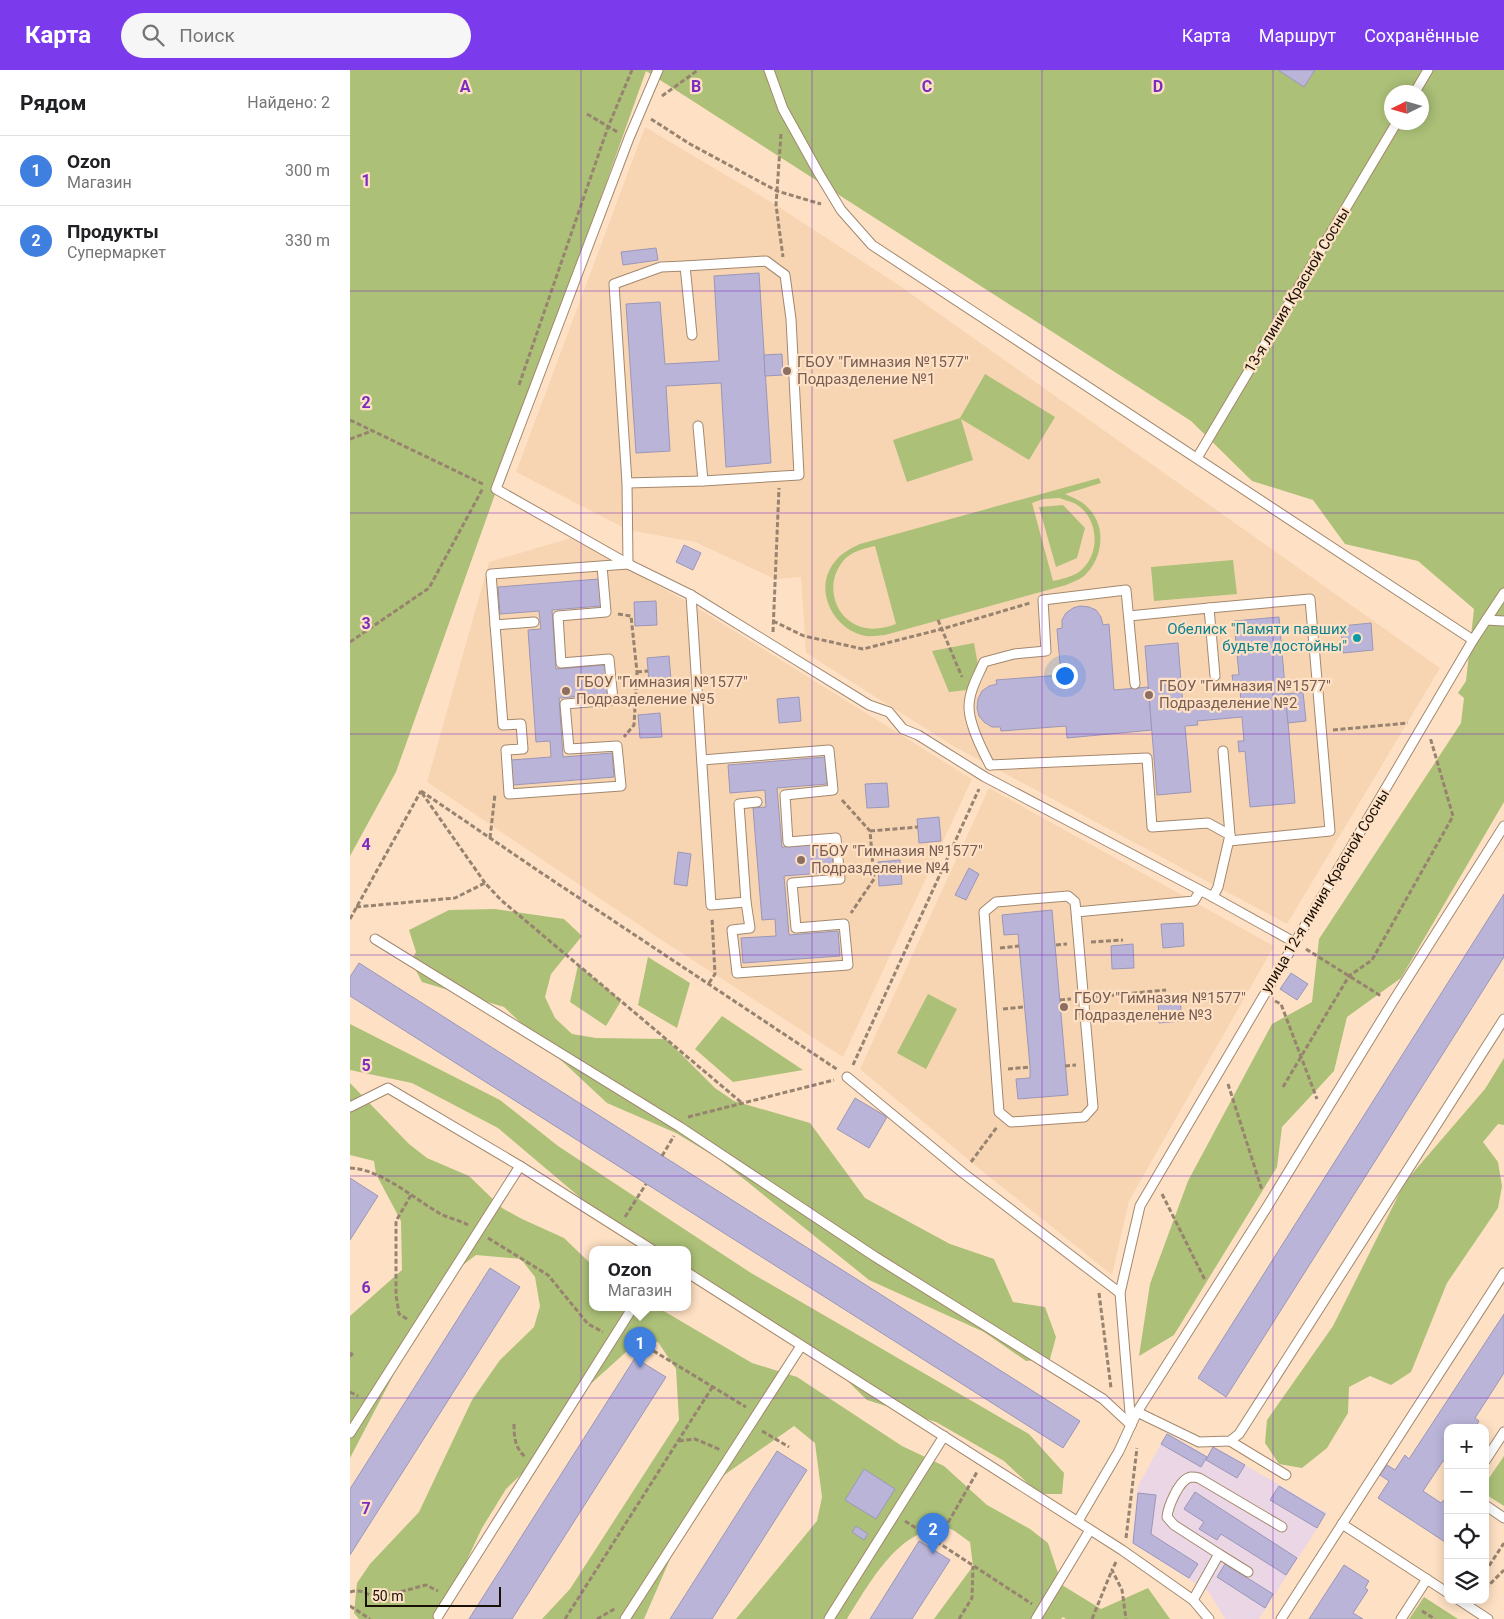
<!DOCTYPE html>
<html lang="ru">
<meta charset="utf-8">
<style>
:root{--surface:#fff;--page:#f6f6f6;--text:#202124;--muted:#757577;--line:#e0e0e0;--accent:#7c3aed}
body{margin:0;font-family:Roboto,sans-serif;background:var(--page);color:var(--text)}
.controls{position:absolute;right:15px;bottom:15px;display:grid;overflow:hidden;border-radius:10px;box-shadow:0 2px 12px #0003}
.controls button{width:45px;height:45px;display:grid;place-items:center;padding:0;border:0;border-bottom:1px solid var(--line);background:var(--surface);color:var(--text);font:25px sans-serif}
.compass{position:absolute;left:1034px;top:15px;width:45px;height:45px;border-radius:50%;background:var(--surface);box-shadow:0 2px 12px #0003;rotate:265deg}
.scale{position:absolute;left:15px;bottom:12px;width:136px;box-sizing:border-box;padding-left:5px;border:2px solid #191006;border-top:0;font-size:14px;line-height:18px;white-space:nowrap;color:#191006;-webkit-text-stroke:4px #fee1c4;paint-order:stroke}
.you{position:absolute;left:714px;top:605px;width:18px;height:18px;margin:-12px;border:4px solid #fff;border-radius:50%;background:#1a73e8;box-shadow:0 0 0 8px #1a73e833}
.badge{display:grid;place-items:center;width:32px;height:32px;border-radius:50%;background:var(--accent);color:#fff;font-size:16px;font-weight:700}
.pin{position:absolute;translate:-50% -41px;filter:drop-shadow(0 1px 2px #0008)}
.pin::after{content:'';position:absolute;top:26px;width:18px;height:15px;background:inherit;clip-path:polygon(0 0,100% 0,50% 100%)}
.popup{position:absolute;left:239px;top:1176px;width:102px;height:65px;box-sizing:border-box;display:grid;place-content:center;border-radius:10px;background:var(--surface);filter:drop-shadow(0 1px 4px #0005);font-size:16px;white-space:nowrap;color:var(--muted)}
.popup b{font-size:19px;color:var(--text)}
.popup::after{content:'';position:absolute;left:50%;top:100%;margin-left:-10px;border:10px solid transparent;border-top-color:var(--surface)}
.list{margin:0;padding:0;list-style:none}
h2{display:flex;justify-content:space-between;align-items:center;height:65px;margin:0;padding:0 20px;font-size:21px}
h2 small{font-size:16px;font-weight:400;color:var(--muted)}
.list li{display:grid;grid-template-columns:32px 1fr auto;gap:15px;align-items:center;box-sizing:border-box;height:70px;padding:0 20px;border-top:1px solid var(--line)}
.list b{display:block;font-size:19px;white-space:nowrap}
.list p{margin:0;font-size:16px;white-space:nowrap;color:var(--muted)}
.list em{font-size:16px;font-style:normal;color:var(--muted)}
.icon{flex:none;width:28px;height:28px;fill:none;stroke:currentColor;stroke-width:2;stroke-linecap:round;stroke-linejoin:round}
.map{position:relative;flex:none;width:1154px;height:1549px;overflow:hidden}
header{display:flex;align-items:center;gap:30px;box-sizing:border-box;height:70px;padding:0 25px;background:var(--accent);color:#fff}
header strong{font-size:24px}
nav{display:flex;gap:28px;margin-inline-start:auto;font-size:18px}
.search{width:350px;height:45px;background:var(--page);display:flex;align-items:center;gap:12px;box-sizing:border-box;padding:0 18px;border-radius:28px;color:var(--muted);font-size:19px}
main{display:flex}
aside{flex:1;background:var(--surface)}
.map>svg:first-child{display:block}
.built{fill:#f7d5b2}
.industrial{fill:#ead6e4}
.green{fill:#acc078;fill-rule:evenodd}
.building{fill:#bab5d8;stroke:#9b96b8}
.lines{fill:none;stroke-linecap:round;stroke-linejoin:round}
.service-casing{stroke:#a3886e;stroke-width:11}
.path{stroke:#97836f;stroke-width:3;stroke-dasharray:5 2.5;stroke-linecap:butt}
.service{stroke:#fff;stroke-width:9}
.grid{fill:none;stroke:#7b2cbf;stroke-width:1;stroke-opacity:0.55}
.education-dot{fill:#8d6e63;stroke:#fee1c4;stroke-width:2}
.culture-dot{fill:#0f9aa8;stroke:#fee1c4;stroke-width:2}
.labels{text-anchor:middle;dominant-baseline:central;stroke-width:4.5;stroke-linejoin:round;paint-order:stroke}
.street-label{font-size:15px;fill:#191006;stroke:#fee1c4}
.education-label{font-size:15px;fill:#785e54;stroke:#fee1c4;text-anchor:start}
.culture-label{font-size:15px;fill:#0d838f;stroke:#fee1c4;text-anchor:end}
.grid-label{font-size:16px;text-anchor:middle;font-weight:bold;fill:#7b2cbf;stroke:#fee1c4;stroke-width:4.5;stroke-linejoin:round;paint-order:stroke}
</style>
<header>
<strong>Карта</strong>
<div class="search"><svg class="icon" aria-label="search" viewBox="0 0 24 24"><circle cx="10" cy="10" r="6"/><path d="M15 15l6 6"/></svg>Поиск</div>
<nav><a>Карта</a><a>Маршрут</a><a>Сохранённые</a></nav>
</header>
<main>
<aside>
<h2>Рядом<small>Найдено: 2</small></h2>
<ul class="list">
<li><span class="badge" style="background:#3f7fe0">1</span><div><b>Ozon</b><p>Магазин</p></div><em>300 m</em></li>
<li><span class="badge" style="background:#3f7fe0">2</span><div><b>Продукты</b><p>Супермаркет</p></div><em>330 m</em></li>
</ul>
</aside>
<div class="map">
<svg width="1154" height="1549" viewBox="0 0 1154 1549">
<rect width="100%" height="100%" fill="#fee1c4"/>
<g class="built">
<polygon points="295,57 426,135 547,214 1090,598 937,854 605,677 456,583 451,507 425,509 345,472 278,460 166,402"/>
<polygon points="221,468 336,531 622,709 493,987 313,871 77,712 139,492"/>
<polygon points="639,718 924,876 779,1131 762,1205 621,1092 510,999"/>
</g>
<polygon class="industrial" points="817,1363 857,1386 863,1376 977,1443 909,1549 875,1549 859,1522 782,1473 788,1416"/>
<g class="green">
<path d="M0 0H1154V732L1051 908 997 947 984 1001 932 1057 927 1097 824 1265 789 1286 800 1214 838 1111 922 954 962 932 969 869 1111 653 1114 628 1108 623 1116 611 1124 539 1068 491 995 474 963 430 902 411 841 351 296 1 46 702 0 786ZM1042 22H1072V52H1042Z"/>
<polygon points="635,304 705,347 679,390 611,349 623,390 557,412 543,370 610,348"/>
<path d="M749 408 751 413 715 424C724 428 733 431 740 440 757 459 752 490 734 506 729 510 722 512 716 515L535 565C529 565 522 567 516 566 485 561 463 522 483 494 490 484 499 479 510 474ZM709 428C714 430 719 431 724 433 749 446 752 485 729 502 721 507 712 509 703 511L682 433 693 429ZM525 476 546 554C538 557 526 560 516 558 483 552 472 510 497 487 504 481 516 478 525 476Z"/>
<polygon points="713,435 735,458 727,488 706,497 689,437"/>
<polygon points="883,490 887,524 804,531 801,497"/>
<polygon points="624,573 628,595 617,620 599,622 582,581"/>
<polygon points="145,839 214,849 232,866 201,904 195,927 205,948 222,964 246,968 316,969 365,1018 384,1031 460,1053 515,1128 600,1174 644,1189 663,1232 695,1237 706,1267 700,1289 676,1291 634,1262 519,1210 369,1089 326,1063 257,1033 154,937 72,912 61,891 66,882 59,860 99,840"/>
<polygon points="298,887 340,913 327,958 288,935"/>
<polygon points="228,895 271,931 256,956 220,932"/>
<polygon points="578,924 607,939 576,999 547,983"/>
<polygon points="372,946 453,1000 383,1012 345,979"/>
<polygon points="0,954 150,1030 208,1076 401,1203 679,1364 714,1403 712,1424 689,1424 654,1391 586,1352 517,1330 463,1277 338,1202 338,1179 291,1179 148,1058 62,1013 0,1000"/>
<polygon points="1154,988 1154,1055 1148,1054 1133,1072 1148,1092 1152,1116 1148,1138 1097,1213 1061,1302 1041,1315 1020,1306 999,1317 998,1343 977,1378 952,1398 929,1394 915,1373 917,1350 983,1256 1055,1112 1135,1019"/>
<path d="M0 1013 59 1074 77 1088 119 1106 152 1138 172 1149 214 1168 242 1195V1237H307L402 1293 447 1307 552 1376 594 1396 637 1435 680 1459 698 1473 712 1515 751 1539 798 1518 820 1549H716L713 1547 711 1549H584L623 1496 620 1472C614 1468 607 1462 601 1459 596 1458 590 1459 585 1460 546 1463 516 1519 497 1549H386L467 1451 472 1427 465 1373 444 1356 360 1415 344 1434 294 1549H192L220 1519 329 1350 326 1299 308 1272 286 1273 235 1319 183 1393 156 1419 132 1458 99 1528 88 1546 84 1549H9L4 1543 7 1513 20 1494 69 1442 122 1330 150 1290 184 1257 190 1236 185 1207 171 1189 126 1185 109 1198 69 1256 0 1388V1246L52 1200 51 1151 26 1104 24 1091 0 1085Z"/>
<polygon points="1154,1386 1154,1436 1135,1424 1135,1414"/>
<polygon points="1074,1527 1108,1549 1059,1549"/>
</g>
<g class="building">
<polygon points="928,0 965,0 954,17"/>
<polygon points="306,178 308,190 273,195 271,182"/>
<polygon points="409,203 421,393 376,397 371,313 316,316 320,381 286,383 276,234 310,232 315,294 369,291 364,206"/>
<polygon points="432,284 433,305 415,306 414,285"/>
<polygon points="334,475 351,483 343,500 326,492"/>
<polygon points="249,509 251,536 202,540 206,599 255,595 258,624 209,628 213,687 262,683 264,707 163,715 161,690 201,687 200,671 186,672 178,560 191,559 189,541 150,544 148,517"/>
<polygon points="306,531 307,555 285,556 284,532"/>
<polygon points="730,536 739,537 746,540 751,547 753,555 759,554 764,620 798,617 802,660 717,668 716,656 651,661 650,657 642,657 634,652 629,646 627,638 628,629 632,621 639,616 647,614 646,610 711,605 707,559 712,558 712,550 716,543 723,538"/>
<polygon points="929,547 945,733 900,737 895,681 889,682 888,671 894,671 892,647 847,651 848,655 835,656 841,722 807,725 795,576 828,573 833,636 846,635 846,639 891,635 890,617 884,617 882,605 889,605 884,551"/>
<polygon points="1021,553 1023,580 993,583 991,556"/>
<polygon points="319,586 321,610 299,612 297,588"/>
<polygon points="953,622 956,651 938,653 935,624"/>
<polygon points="449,627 451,651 429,653 427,629"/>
<polygon points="310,643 312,667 290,668 288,645"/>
<polygon points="475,687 477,714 427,718 432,777 481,773 484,802 434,806 439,865 488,861 490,886 393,893 391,868 426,866 425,849 412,850 403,738 416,737 415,720 380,723 378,695"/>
<polygon points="537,713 539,737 517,738 515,714"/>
<polygon points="589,747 591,771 569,773 567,749"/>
<polygon points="328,782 341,784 337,816 324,814"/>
<polygon points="550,790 552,814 529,816 528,792"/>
<polygon points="619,798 629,804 616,830 605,825"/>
<polygon points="1154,824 1154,887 876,1327 848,1308"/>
<polygon points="702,840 718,1025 668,1029 666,1009 680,1008 680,997 668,864 654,865 652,845"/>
<polygon points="833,853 834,876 813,878 811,854"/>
<polygon points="783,874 784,898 762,899 761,876"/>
<polygon points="9,893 730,1351 713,1378 0,926 0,907"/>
<polygon points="941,903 958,914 947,930 930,919"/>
<polygon points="830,927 832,951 809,953 808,928"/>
<polygon points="505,1028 537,1047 519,1078 487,1059"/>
<polygon points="0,1108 28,1126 0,1170"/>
<polygon points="140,1198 170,1217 0,1485 0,1419"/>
<polygon points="1154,1244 1154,1303 1125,1348 1129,1351 1125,1358 1098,1358 1098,1390 1096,1393 1093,1391 1073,1421 1091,1433 1094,1430 1098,1432 1098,1474 1028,1428 1039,1411 1030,1405 1037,1395 1045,1400 1055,1385 1059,1389"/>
<polygon points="285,1288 316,1307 162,1549 119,1549"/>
<polygon points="817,1364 857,1387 851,1397 811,1374"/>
<polygon points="863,1377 895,1395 887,1408 856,1390"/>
<polygon points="427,1381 457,1400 362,1549 320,1549"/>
<polygon points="514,1399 545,1419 526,1449 495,1430"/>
<polygon points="929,1416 975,1444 967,1458 920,1430"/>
<polygon points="845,1422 947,1488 936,1505 871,1464 867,1470 849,1459 854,1452 834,1439"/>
<polygon points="788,1423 806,1425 801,1464 848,1494 839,1508 783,1473"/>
<polygon points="506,1456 518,1464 514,1470 502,1462"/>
<polygon points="569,1471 600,1490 562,1549 520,1549"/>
<polygon points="875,1494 923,1524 915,1538 867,1507"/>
<polygon points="994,1495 1019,1511 1015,1518 1018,1520 1003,1543 1013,1549 959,1549"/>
</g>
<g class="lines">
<g class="service-casing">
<g id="service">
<polyline points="308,0 279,68 146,419 278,494 341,525 519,635 539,642 553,659 568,665 635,707 863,827 944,872"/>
<polyline points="419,0 433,39 468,102 491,140 522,175 1123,570"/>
<polyline points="1065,22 1078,0"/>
<polyline points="335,196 416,191 435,205 441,249 449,405 353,411 348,356"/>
<polyline points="847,388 1047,52"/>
<polyline points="277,413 353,411"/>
<polyline points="252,496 256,542 208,546 211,593 259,589 263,630 215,634 219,679 267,676 271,716 159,724 156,680 173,679 171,654 153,655 141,504 278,494 277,413 264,214 311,197 335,196 342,265"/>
<polyline points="341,525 361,835 396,832"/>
<polyline points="859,538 960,529 980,761 879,771"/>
<polyline points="779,546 859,538 865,606"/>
<polyline points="1136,550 1154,551"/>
<polyline points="145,555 184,552"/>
<polyline points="873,681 880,765"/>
<polyline points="352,690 479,680 483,720 435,725 438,772 486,768 490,809 442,813 446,858 494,854 498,895 387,903 382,860 400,858 396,832 389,734 407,732"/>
<path d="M640 695C632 680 619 654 619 637 619 621 628 606 634 592L664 584 696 581 693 530 776 520 785 614"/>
<polyline points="640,695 797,688 802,757 858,753 880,765 868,817 863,827"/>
<polyline points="726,842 743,1037 734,1047 661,1052 649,1042 634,842 646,832 718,826 725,832 726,842 844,831 850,821"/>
<polyline points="25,869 330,1057 524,1186 753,1329 781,1355"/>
<polyline points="497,1007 613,1103 770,1223"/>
<polyline points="0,1037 38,1018 170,1096 301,1179"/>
<polyline points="338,1203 772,1480 843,1530 859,1549"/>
<polyline points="787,1342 849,1372 880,1371 889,1364 1154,949"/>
<polyline points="781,1355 770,1223 790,1136 1123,570 1154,523"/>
<polyline points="0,1363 170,1096"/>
<polyline points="880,1371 936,1405"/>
<polyline points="1135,1391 1154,1362"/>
<polyline points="1135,1435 1154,1448"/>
<polyline points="728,1451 769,1381 787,1342 917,1137 1042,933 1154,756"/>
<polyline points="992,1454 1098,1523"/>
<polyline points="869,1484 898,1502"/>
<path d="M843 1530 869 1484 824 1455 817 1447C818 1437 829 1409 841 1407 844 1407 846 1407 849 1408L932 1457"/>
<polyline points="1109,1530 1138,1549"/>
<polyline points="88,1546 283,1237"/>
<polyline points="275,1549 451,1276"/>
<polyline points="479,1549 594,1366"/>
<polyline points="686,1549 740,1460"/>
<polyline points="931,1549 1154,1203"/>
<polyline points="1051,1549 1077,1509"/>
</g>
</g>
<g class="path">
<polyline points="312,26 348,0"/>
<polyline points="237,44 269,63"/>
<polyline points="301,49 340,74 427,121 471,134"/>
<polyline points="431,64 426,135 433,187"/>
<polyline points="169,315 258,57 282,0"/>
<polyline points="0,350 135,415"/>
<polyline points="0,369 22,361"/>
<polyline points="268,544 281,546 287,602 284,655 274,667"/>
<polyline points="588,550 612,607"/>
<polyline points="423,551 454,566 513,579 592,559 680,533"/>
<polyline points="423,562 429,418"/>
<polyline points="0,572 79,518 133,418"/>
<polyline points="287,602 298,601"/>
<polyline points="983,660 1058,653"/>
<polyline points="71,721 190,802 488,1000"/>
<polyline points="72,723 135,813"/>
<polyline points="492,730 520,761 524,809 501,843"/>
<polyline points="520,761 568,757"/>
<polyline points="140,768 145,724"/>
<polyline points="6,837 105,828 135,813 151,830 392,1033"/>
<polyline points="0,849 71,721"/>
<polyline points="741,872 773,870"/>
<polyline points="706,875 717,874"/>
<polyline points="650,878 669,876"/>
<polyline points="956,879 1031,926"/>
<polyline points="359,913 365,904 362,848"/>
<polyline points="745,927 816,920"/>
<polyline points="710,930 721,929"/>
<polyline points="925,931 931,934 967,1029"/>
<polyline points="653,939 674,937"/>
<polyline points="503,995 629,719"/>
<polyline points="715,996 726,995"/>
<polyline points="658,999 680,997"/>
<polyline points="878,1014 912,1120"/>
<polyline points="933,1017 999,906 1022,890 1103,746 1080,667"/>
<polyline points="338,1047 484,1010"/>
<polyline points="312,1086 324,1066"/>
<polyline points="621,1092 647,1057"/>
<path d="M0 1098C31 1099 63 1128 89 1143 98 1148 109 1150 118 1155"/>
<polyline points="812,1124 855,1210"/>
<polyline points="275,1147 296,1114"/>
<polyline points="138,1168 198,1205 238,1254 253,1262"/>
<polyline points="749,1223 761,1318"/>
<polyline points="57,1249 49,1244 46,1225 46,1151 61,1125"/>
<polyline points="275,1271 302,1280 396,1337"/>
<polyline points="0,1283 2,1284 0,1287"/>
<polyline points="0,1322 8,1326"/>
<path d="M164 1354C164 1368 165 1377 175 1387"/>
<polyline points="412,1361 439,1377"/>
<polyline points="329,1371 345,1369 371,1380"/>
<polyline points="555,1451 682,1534"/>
<polyline points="776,1468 787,1378"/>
<polyline points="587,1472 627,1402"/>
<polyline points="766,1492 762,1500 772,1520 776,1549"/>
<polyline points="1135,1502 1154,1473"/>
<polyline points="1135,1519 1154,1500"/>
<path d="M0 1522C15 1518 17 1527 30 1527L76 1515 88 1521"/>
<polyline points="0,1536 20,1549"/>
<polyline points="1072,1541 1085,1549"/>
<polyline points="215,1549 363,1316"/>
<polyline points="247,1549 266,1538"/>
<polyline points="609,1549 622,1528 623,1496"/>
<polyline points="742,1549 762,1500"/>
</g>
<use href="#service" class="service"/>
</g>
<path class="grid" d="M231 0V1549M462 0V1549M692 0V1549M923 0V1549M0 221H1154M0 443H1154M0 664H1154M0 885H1154M0 1106H1154M0 1328H1154"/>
<g class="education-dot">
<circle cx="437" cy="301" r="5"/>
<circle cx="216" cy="621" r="5"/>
<circle cx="799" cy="625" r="5"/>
<circle cx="451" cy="790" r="5"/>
<circle cx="714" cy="937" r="5"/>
</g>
<circle class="culture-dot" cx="1007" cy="568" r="5"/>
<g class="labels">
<g class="street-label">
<text transform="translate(947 220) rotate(-59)">13-я линия Красной Сосны</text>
<text transform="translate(975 821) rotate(-59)">улица 12-я линия Красной Сосны</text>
</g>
<g class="education-label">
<text x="447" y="292">ГБОУ "Гимназия №1577"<tspan x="447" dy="17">Подразделение №1</tspan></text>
<text x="226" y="612">ГБОУ "Гимназия №1577"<tspan x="226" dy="17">Подразделение №5</tspan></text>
<text x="809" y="616">ГБОУ "Гимназия №1577"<tspan x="809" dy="17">Подразделение №2</tspan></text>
<text x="461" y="781">ГБОУ "Гимназия №1577"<tspan x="461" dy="17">Подразделение №4</tspan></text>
<text x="724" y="928">ГБОУ "Гимназия №1577"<tspan x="724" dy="17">Подразделение №3</tspan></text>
</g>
<g class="culture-label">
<text x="997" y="559">Обелиск "Памяти павших<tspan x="997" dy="17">будьте достойны"</tspan></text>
</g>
</g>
<g class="grid-label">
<text x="115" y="22">A</text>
<text x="346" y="22">B</text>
<text x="577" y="22">C</text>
<text x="808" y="22">D</text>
<text x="16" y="116">1</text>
<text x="16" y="338">2</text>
<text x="16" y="559">3</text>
<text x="16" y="780">4</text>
<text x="16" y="1001">5</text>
<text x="16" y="1223">6</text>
<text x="16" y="1444">7</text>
</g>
</svg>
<div class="controls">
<button>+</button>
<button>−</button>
<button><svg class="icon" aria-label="locate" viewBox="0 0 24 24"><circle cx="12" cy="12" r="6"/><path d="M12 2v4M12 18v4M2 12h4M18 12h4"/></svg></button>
<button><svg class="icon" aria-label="layers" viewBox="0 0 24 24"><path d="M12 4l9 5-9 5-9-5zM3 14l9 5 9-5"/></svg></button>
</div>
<svg class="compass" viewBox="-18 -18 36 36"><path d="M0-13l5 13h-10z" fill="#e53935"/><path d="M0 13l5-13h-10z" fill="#757577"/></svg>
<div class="scale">50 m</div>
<div class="you"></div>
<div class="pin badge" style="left:290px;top:1298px;background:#3f7fe0">1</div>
<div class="popup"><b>Ozon</b>Магазин</div>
<div class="pin badge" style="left:583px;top:1484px;background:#3f7fe0">2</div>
</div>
</main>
